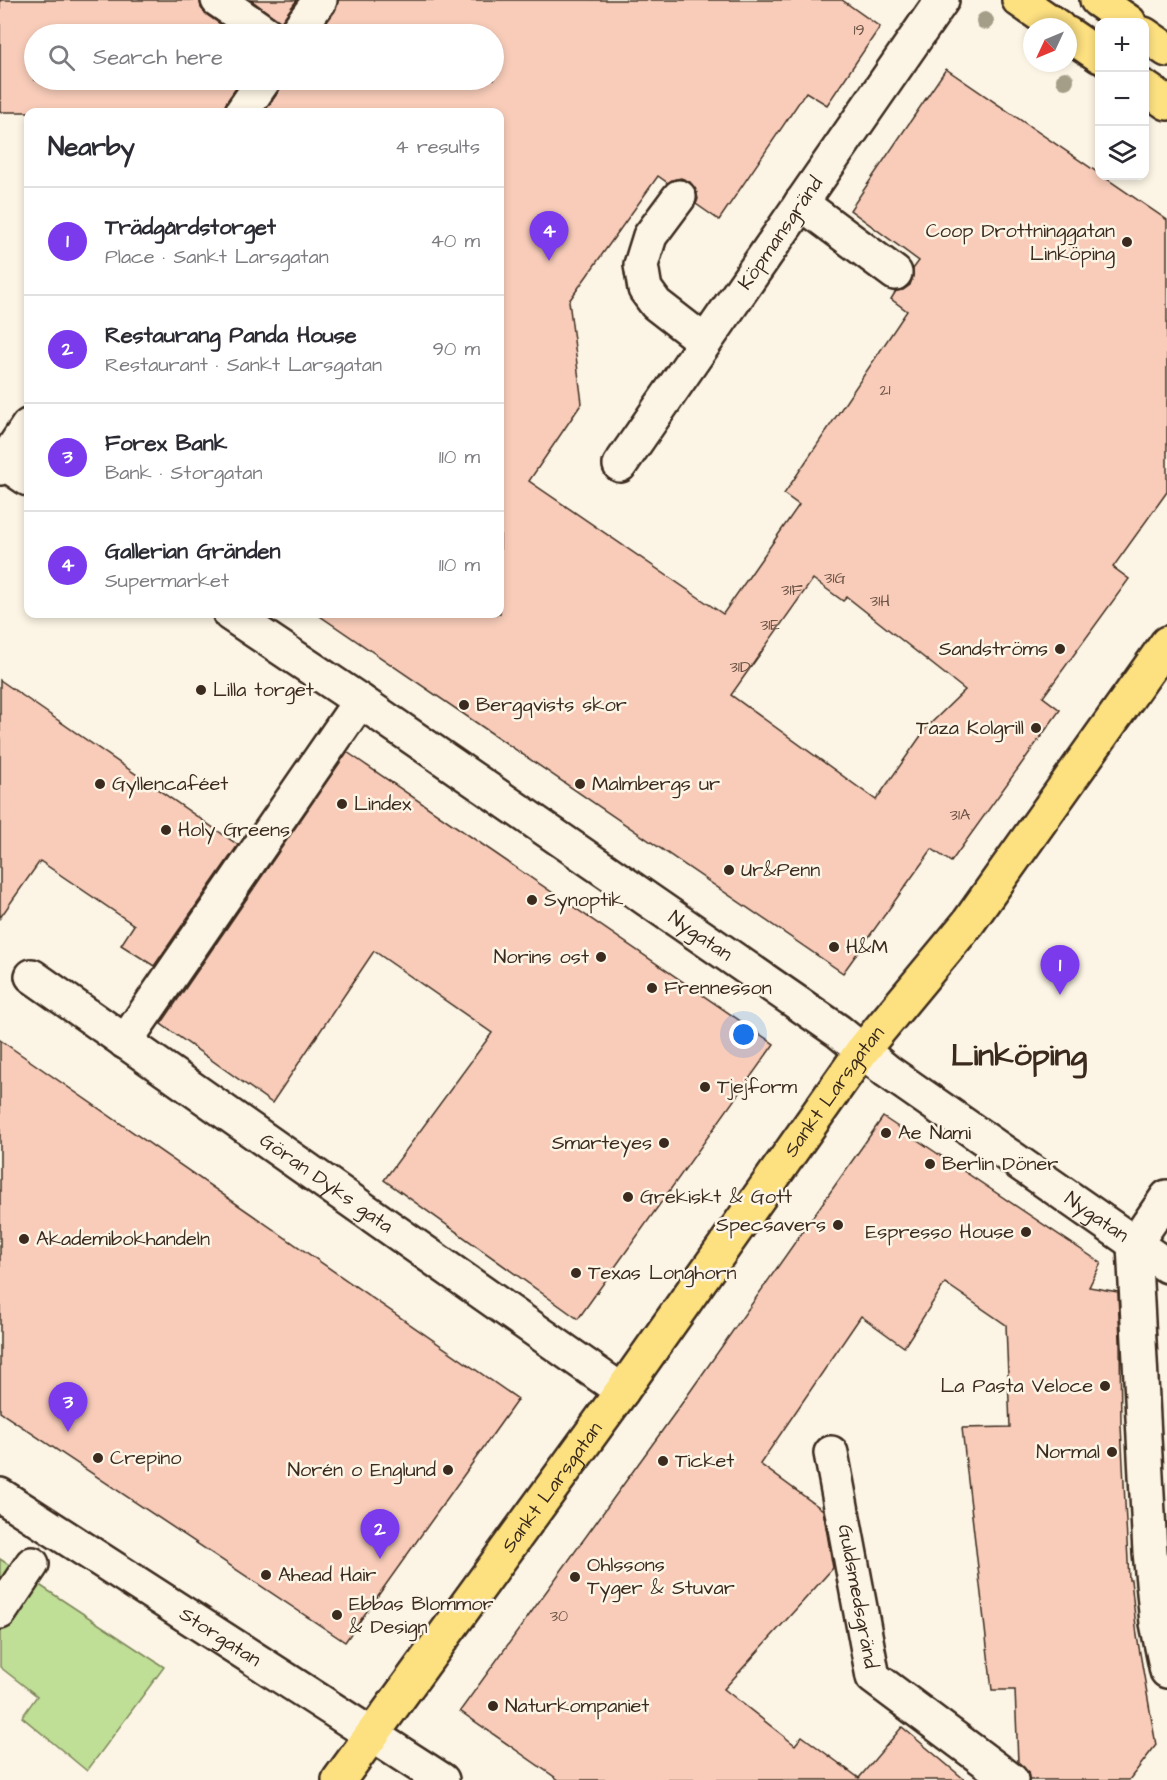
<!DOCTYPE html>
<meta charset="utf-8">
<style>
:root{--surface:#fff;--page:#f7f7f7;--text:#2b2b33;--muted:#7c7c81;--line:#e1e1e2;--accent:#7c3aed}
body{margin:0;font-family:"Architects Daughter",sans-serif;background:var(--page);color:var(--text)}
.controls{position:absolute;right:18px;top:18px;display:grid;overflow:hidden;border-radius:12px;box-shadow:0 3px 9px #0003}
.controls button{width:54px;height:54px;display:grid;place-items:center;padding:0;border:0;border-bottom:2px solid var(--line);background:var(--surface);color:var(--text);font:30px sans-serif}
.compass{position:absolute;left:1023px;top:18px;width:54px;height:54px;border-radius:50%;background:var(--surface);box-shadow:0 3px 9px #0003;rotate:226deg}
.you{position:absolute;left:744px;top:1035px;width:21px;height:21px;margin:-15px;border:4px solid #fff;border-radius:50%;background:#1a73e8;box-shadow:0 0 0 9px #1a73e833}
.badge{display:grid;place-items:center;width:39px;height:39px;border-radius:50%;background:var(--accent);color:#fff;font-size:20px;font-weight:700}
.pin{position:absolute;translate:-50% -50px;filter:drop-shadow(0 2px 3px #0008)}
.pin::after{content:'';position:absolute;top:32px;width:21px;height:18px;background:inherit;clip-path:polygon(0 0,100% 0,50% 100%)}
.list{margin:0;padding:0;list-style:none}
h2{display:flex;justify-content:space-between;align-items:center;height:78px;margin:0;padding:0 24px;font-size:26px}
h2 small{font-size:20px;font-weight:400;color:var(--muted)}
.list li{display:grid;grid-template-columns:39px 1fr auto;gap:18px;align-items:center;box-sizing:border-box;height:108px;padding:0 24px;border-top:2px solid var(--line)}
.list b{display:block;font-size:22px;white-space:nowrap}
.list p{margin:0;font-size:20px;white-space:nowrap;color:var(--muted)}
.list em{font-size:20px;font-style:normal;color:var(--muted)}
.icon{flex:none;width:33px;height:33px;fill:none;stroke:currentColor;stroke-width:2;stroke-linecap:round;stroke-linejoin:round}
.map{position:relative;flex:none;width:1167px;height:1780px;overflow:hidden}
.search{position:absolute;background:var(--surface);box-shadow:0 3px 9px #0003;left:24px;top:24px;width:480px;height:66px;display:flex;align-items:center;gap:15px;box-sizing:border-box;padding:0 21px;border-radius:33px;color:var(--muted);font-size:22px}
.panel{position:absolute;background:var(--surface);box-shadow:0 3px 9px #0003;left:24px;top:108px;width:480px;height:510px;border-radius:12px}
.map>svg:first-child{display:block}
.green{fill:#bfde96;stroke:#7d845a;stroke-width:1.5}
.building{fill:#f8ccb9;stroke:#3b2a1e;stroke-width:1.5;fill-rule:evenodd}
.lines{fill:none;stroke-linecap:round;stroke-linejoin:round}
.minor-casing{stroke:#3b2a1e;stroke-width:38}
.major-casing{stroke:#3b2a1e;stroke-width:38}
.minor{stroke:#fcf5e5;stroke-width:33}
.major{stroke:#fde080;stroke-width:33}
.tree{fill:#a49e88}
.poi-dot{fill:#3b2a1e;stroke:#fcf5e5;stroke-width:2}
.labels{text-anchor:middle;dominant-baseline:central;stroke-width:5;stroke-linejoin:round;paint-order:stroke}
.number-label{font-size:16px;fill:#6a5245}
.poi-label{font-size:20px;fill:#3b2a1e;stroke:#fcf5e5;text-anchor:start}
.street-label{font-size:20px;fill:#3b2a1e;stroke:#fcf5e5}
.town-label{font-size:32px;font-weight:bold;fill:#3b2a1e;stroke:#fcf5e5}
</style>
<div class="map">
<svg width="1167" height="1780" viewBox="0 0 1167 1780">
<rect width="100%" height="100%" fill="#fcf5e5"/>
<filter id="ink" filterUnits="userSpaceOnUse"><feTurbulence type="fractalNoise" baseFrequency=".0167" numOctaves="2"/><feDisplacementMap in="SourceGraphic" scale="12" xChannelSelector="R" yChannelSelector="G"/><feConvolveMatrix kernelMatrix="1 2 1 2 8 2 1 2 1" color-interpolation-filters="sRGB"/></filter>
<g filter="url(#ink)">
<polygon class="green" points="0,1559 164,1667 87,1771 22,1717 37,1696 0,1667"/>
<g class="building">
<polygon points="0,0 200,0 201,8 207,15 235,34 34,34 34,80 242,80 227,101 224,112 0,112"/>
<polygon points="251,0 297,0 281,22"/>
<path d="M338 0H842L880 27 827 105 806 92 719 220 696 204 698 199 696 190 690 182 681 178 672 180 668 183 658 176 569 301 582 403 529 481 723 614 799 505 784 494 907 311 891 299 896 291 903 290 910 285 913 276V269L919 261 850 210 946 69 1167 220V492L1113 567 1129 579 1043 697 1060 710 951 862 932 849 843 973 317 614H500V112H264L279 91 282 80H494V34H318L335 11ZM813 579 843 601 847 597 965 690 927 727 876 800 731 695Z"/>
<polygon points="0,680 238,845 154,966 121,945 134,925 40,861 0,918"/>
<polygon points="347,752 774,1044 578,1319 384,1180 492,1033 374,951 272,1103 161,1024"/>
<polygon points="0,1040 518,1399 345,1642 0,1412"/>
<polygon points="883,1117 1101,1263 1089,1287 1118,1292 1120,1341 1121,1426 1129,1580 1131,1580 1137,1636 1156,1745 1129,1780 1029,1780 1028,1772 1018,1762 1015,1690 992,1690 962,1428 1010,1427 1006,1325 945,1283 904,1347 861,1316 760,1464 823,1510 833,1568 724,1689 795,1745 802,1736 859,1778 902,1727 965,1780 559,1780 460,1711 680,1406"/>
</g>
<g class="lines">
<g class="minor-casing">
<g id="minor">
<polyline points="218,0 267,34"/>
<polyline points="295,34 320,0"/>
<polyline points="242,112 264,80"/>
<polyline points="679,197 650,236 641,265 645,289 656,304 705,342"/>
<polyline points="801,203 895,273"/>
<polyline points="0,460 28,479"/>
<path id="s1" d="M620 465 942 0"/>
<polyline points="0,468 28,426"/>
<path id="s2" d="M230 614 360 701 838 1031 887 1071 1167 1266"/>
<path id="s3" d="M32 976 622 1391"/>
<polyline points="125,1042 360,701"/>
<polyline points="1134,1245 1150,1552 1157,1623 1167,1671"/>
<polyline points="1134,1245 1167,1197"/>
<path id="s4" d="M831 1453 873 1677 1011 1780"/>
<path id="s5" d="M0 1495 442 1780"/>
<polyline points="0,1612 32,1564"/>
</g>
</g>
<g class="major-casing">
<g id="major">
<polyline points="1019,0 1058,27"/>
<polyline points="1097,0 1129,22"/>
<polyline points="1068,34 1100,56"/>
<polyline points="1144,34 1167,50"/>
<polyline points="1144,87 1167,103"/>
<path id="s6" d="M339 1780 622 1391 862 1051 968 923 1167 643"/>
</g>
</g>
<use href="#minor" class="minor"/>
<use href="#major" class="major"/>
</g>
<g class="tree">
<circle cx="985" cy="21" r="9"/>
<circle cx="1065" cy="80" r="9"/>
</g>
</g>
<g class="poi-dot">
<circle cx="1127" cy="242" r="6"/>
<circle cx="1060" cy="649" r="6"/>
<circle cx="201" cy="690" r="6"/>
<circle cx="464" cy="705" r="6"/>
<circle cx="1036" cy="728" r="6"/>
<circle cx="100" cy="784" r="6"/>
<circle cx="580" cy="784" r="6"/>
<circle cx="342" cy="804" r="6"/>
<circle cx="166" cy="830" r="6"/>
<circle cx="729" cy="870" r="6"/>
<circle cx="532" cy="900" r="6"/>
<circle cx="834" cy="947" r="6"/>
<circle cx="601" cy="957" r="6"/>
<circle cx="652" cy="988" r="6"/>
<circle cx="705" cy="1087" r="6"/>
<circle cx="886" cy="1133" r="6"/>
<circle cx="664" cy="1143" r="6"/>
<circle cx="930" cy="1164" r="6"/>
<circle cx="628" cy="1197" r="6"/>
<circle cx="838" cy="1225" r="6"/>
<circle cx="1026" cy="1232" r="6"/>
<circle cx="24" cy="1239" r="6"/>
<circle cx="576" cy="1273" r="6"/>
<circle cx="1105" cy="1386" r="6"/>
<circle cx="1112" cy="1452" r="6"/>
<circle cx="98" cy="1458" r="6"/>
<circle cx="663" cy="1461" r="6"/>
<circle cx="448" cy="1470" r="6"/>
<circle cx="266" cy="1575" r="6"/>
<circle cx="575" cy="1577" r="6"/>
<circle cx="337" cy="1615" r="6"/>
<circle cx="493" cy="1706" r="6"/>
</g>
<g class="labels">
<g class="number-label">
<text x="859" y="30">19</text>
<text x="885" y="390">21</text>
<text x="835" y="578">31G</text>
<text x="792" y="590">31F</text>
<text x="880" y="601">31H</text>
<text x="770" y="625">31E</text>
<text x="740" y="667">31D</text>
<text x="960" y="815">31A</text>
<text x="559" y="1616">30</text>
</g>
<g class="poi-label">
<text x="1115" y="231" text-anchor="end">Coop Drottninggatan<tspan x="1115" dy="23">Linköping</tspan></text>
<text x="1048" y="649" text-anchor="end">Sandströms</text>
<text x="213" y="690">Lilla torget</text>
<text x="476" y="705">Bergqvists skor</text>
<text x="1024" y="728" text-anchor="end">Taza Kolgrill</text>
<text x="112" y="784">Gyllencaféet</text>
<text x="592" y="784">Malmbergs ur</text>
<text x="354" y="804">Lindex</text>
<text x="178" y="830">Holy Greens</text>
<text x="741" y="870">Ur&amp;Penn</text>
<text x="544" y="900">Synoptik</text>
<text x="846" y="947">H&amp;M</text>
<text x="589" y="957" text-anchor="end">Norins ost</text>
<text x="664" y="988">Frennesson</text>
<text x="717" y="1087">Tjejform</text>
<text x="898" y="1133">Ae Nami</text>
<text x="652" y="1143" text-anchor="end">Smarteyes</text>
<text x="942" y="1164">Berlin Döner</text>
<text x="640" y="1197">Grekiskt &amp; Gott</text>
<text x="826" y="1225" text-anchor="end">Specsavers</text>
<text x="1014" y="1232" text-anchor="end">Espresso House</text>
<text x="36" y="1239">Akademibokhandeln</text>
<text x="588" y="1273">Texas Longhorn</text>
<text x="1093" y="1386" text-anchor="end">La Pasta Veloce</text>
<text x="1100" y="1452" text-anchor="end">Normal</text>
<text x="110" y="1458">Crepino</text>
<text x="675" y="1461">Ticket</text>
<text x="436" y="1470" text-anchor="end">Norén o Englund</text>
<text x="587" y="1565">Ohlssons<tspan x="587" dy="23">Tyger &amp; Stuvar</tspan></text>
<text x="278" y="1575">Ahead Hair</text>
<text x="349" y="1604">Ebbas Blommor<tspan x="349" dy="23">&amp; Design</tspan></text>
<text x="505" y="1706">Naturkompaniet</text>
</g>
<g class="street-label">
<text stroke="none"><textPath href="#s1" startOffset="282">Köpmansgränd</textPath></text>
<text stroke="none"><textPath href="#s2" startOffset="570">Nygatan</textPath></text>
<text stroke="none"><textPath href="#s6" startOffset="848">Sankt Larsgatan</textPath></text>
<text stroke="none"><textPath href="#s3" startOffset="360">Göran Dyks gata</textPath></text>
<text stroke="none"><textPath href="#s2" startOffset="1056">Nygatan</textPath></text>
<text stroke="none"><textPath href="#s6" startOffset="362">Sankt Larsgatan</textPath></text>
<text stroke="none"><textPath href="#s4" startOffset="146">Guldsmedsgränd</textPath></text>
<text stroke="none"><textPath href="#s5" startOffset="262">Storgatan</textPath></text>
</g>
<g class="town-label">
<text x="1019" y="1055">Linköping</text>
</g>
</g>
</svg>
<div class="controls">
<button>+</button>
<button>−</button>
<button><svg class="icon" aria-label="layers" viewBox="0 0 24 24"><path d="M12 4l9 5-9 5-9-5zM3 14l9 5 9-5"/></svg></button>
</div>
<svg class="compass" viewBox="-18 -18 36 36"><path d="M0-13l5 13h-10z" fill="#e53935"/><path d="M0 13l5-13h-10z" fill="#7c7c81"/></svg>
<div class="you"></div>
<div class="pin badge" style="left:1060px;top:995px">1</div>
<div class="pin badge" style="left:380px;top:1559px">2</div>
<div class="pin badge" style="left:68px;top:1432px">3</div>
<div class="pin badge" style="left:549px;top:261px">4</div>
<div class="search"><svg class="icon" aria-label="search" viewBox="0 0 24 24"><circle cx="10" cy="10" r="6"/><path d="M15 15l6 6"/></svg>Search here</div>
<section class="panel">
<h2>Nearby<small>4 results</small></h2>
<ul class="list">
<li><span class="badge">1</span><div><b>Trädgårdstorget</b><p>Place · Sankt Larsgatan</p></div><em>40 m</em></li>
<li><span class="badge">2</span><div><b>Restaurang Panda House</b><p>Restaurant · Sankt Larsgatan</p></div><em>90 m</em></li>
<li><span class="badge">3</span><div><b>Forex Bank</b><p>Bank · Storgatan</p></div><em>110 m</em></li>
<li><span class="badge">4</span><div><b>Gallerian Gränden</b><p>Supermarket</p></div><em>110 m</em></li>
</ul>
</section>
</div>
